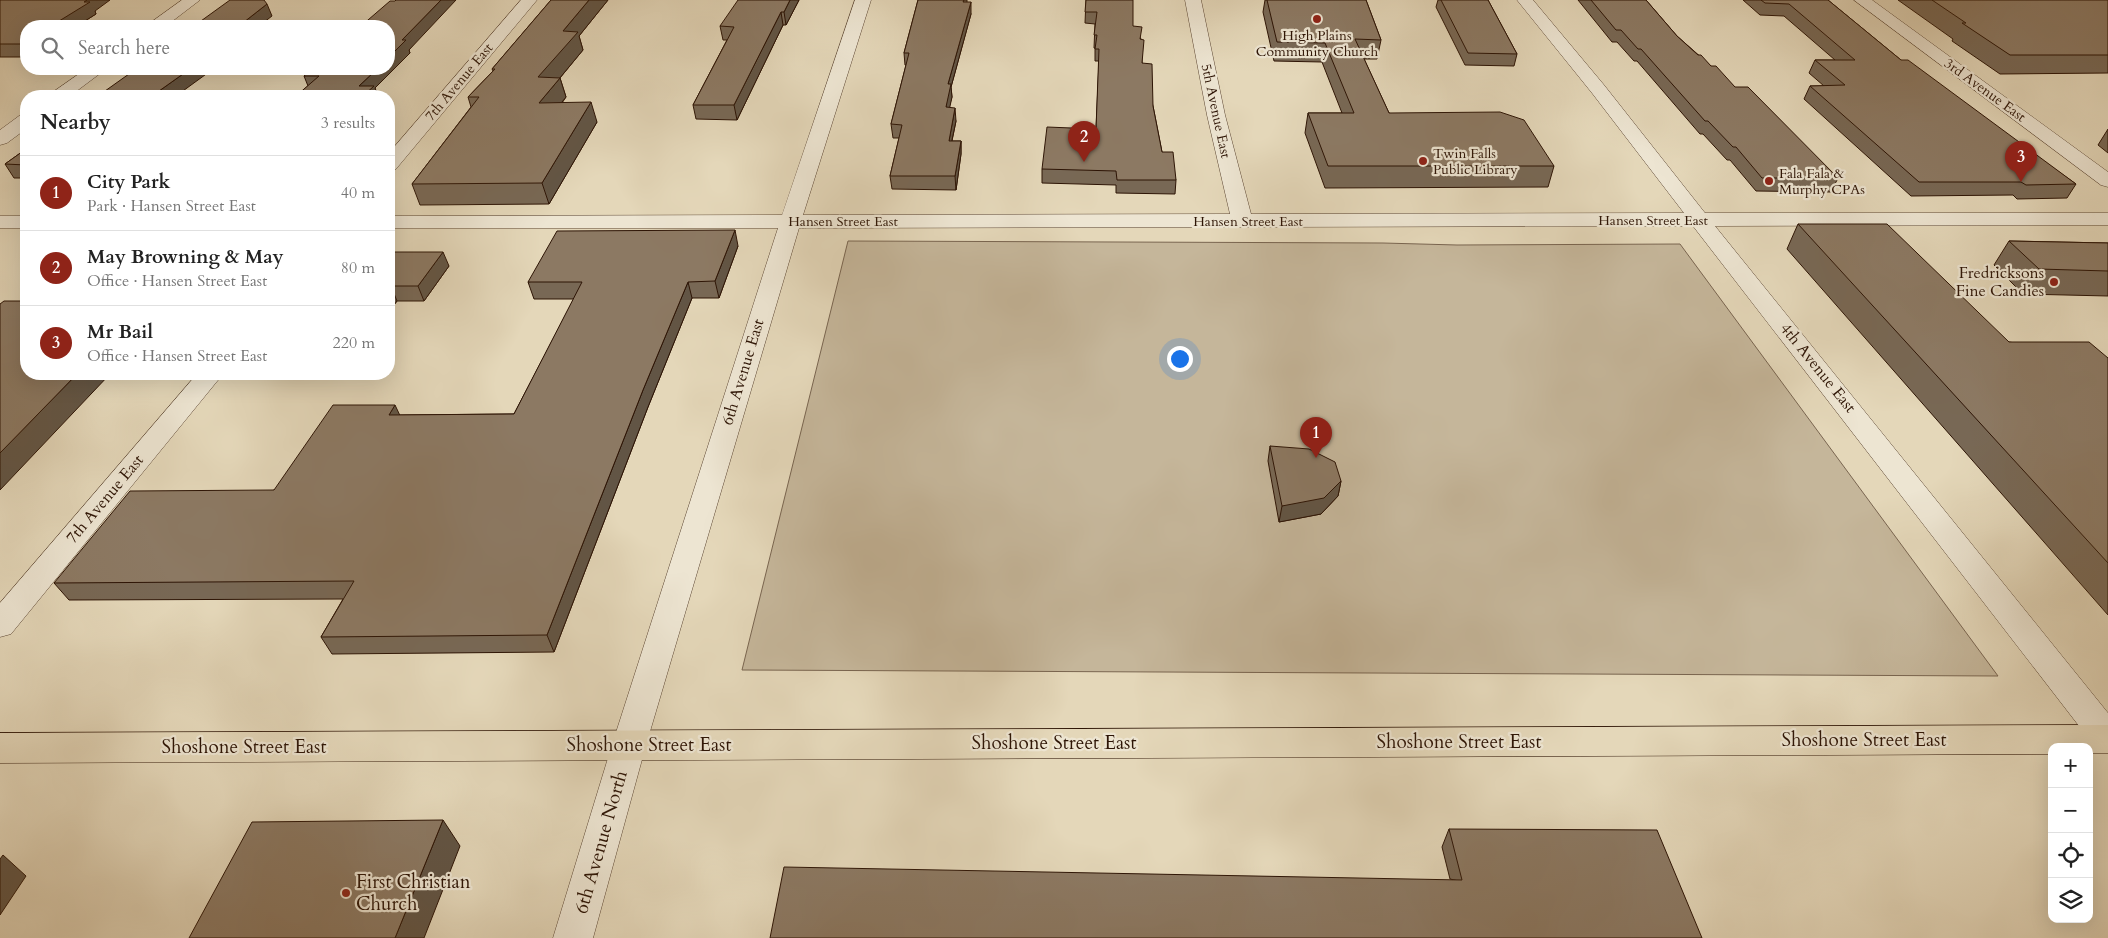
<!DOCTYPE html>
<meta charset="utf-8">
<style>
:root{--surface:#fff;--page:#f6f6f6;--text:#222;--muted:#767676;--line:#e0e0e0;--accent:#8f2418}
body{margin:0;font-family:Cardo,serif;background:var(--page);color:var(--text)}
.controls{position:absolute;right:15px;bottom:15px;display:grid;overflow:hidden;border-radius:10px;box-shadow:0 5px 20px #0002}
.controls button{width:45px;height:45px;display:grid;place-items:center;padding:0;border:0;border-bottom:1px solid var(--line);background:var(--surface);color:var(--text);font:25px sans-serif}
.you{position:absolute;left:1179px;top:358px;width:18px;height:18px;margin:-12px;border:4px solid #fff;border-radius:50%;background:#1a73e8;box-shadow:0 0 0 8px #1a73e833}
.badge{display:grid;place-items:center;width:32px;height:32px;border-radius:50%;background:var(--accent);color:#fff;font-size:16px;font-weight:700}
.pin{position:absolute;translate:-50% -41px;filter:drop-shadow(0 1px 2px #0008)}
.pin::after{content:'';position:absolute;top:26px;width:18px;height:15px;background:inherit;clip-path:polygon(0 0,100% 0,50% 100%)}
.list{margin:0;padding:0;list-style:none}
h2{display:flex;justify-content:space-between;align-items:center;height:65px;margin:0;padding:0 20px;font-size:21px}
h2 small{font-size:16px;font-weight:400;color:var(--muted)}
.list li{display:grid;grid-template-columns:32px 1fr auto;gap:15px;align-items:center;box-sizing:border-box;height:75px;padding:0 20px;border-top:1px solid var(--line)}
.list b{display:block;font-size:19px;white-space:nowrap}
.list p{margin:0;font-size:16px;white-space:nowrap;color:var(--muted)}
.list em{font-size:16px;font-style:normal;color:var(--muted)}
.icon{flex:none;width:28px;height:28px;fill:none;stroke:currentColor;stroke-width:2;stroke-linecap:round;stroke-linejoin:round}
.map{position:relative;flex:none;width:2108px;height:938px;overflow:hidden}
.search{position:absolute;background:var(--surface);box-shadow:0 5px 20px #0002;left:20px;top:20px;width:375px;height:55px;display:flex;align-items:center;gap:12px;box-sizing:border-box;padding:0 18px;border-radius:20px;color:var(--muted);font-size:19px}
.panel{position:absolute;background:var(--surface);box-shadow:0 5px 20px #0002;left:20px;top:90px;width:375px;height:290px;border-radius:20px}
.map>svg:first-child{display:block}
.green{fill:#c5b69a;stroke:#796550}
.lines{fill:none;stroke-linecap:round;stroke-linejoin:round}
.minor-casing{stroke:#5b4532;stroke-width:1}
.primary-casing{stroke:#2d1405;stroke-width:1}
.minor{fill:#ede5d2;fill-rule:evenodd}
.primary{fill:#e4d7b9;fill-rule:evenodd}
.wall{fill:#786855;stroke:#2d1405}
.shaded-wall{fill:#625545;stroke:#2d1405}
.building{fill:#8c7963;stroke:#2d1405}
.poi-dot{fill:#8f2418;stroke:#ede5d2;stroke-width:2}
.labels{text-anchor:middle;dominant-baseline:central;stroke-width:4.5;stroke-linejoin:round;paint-order:stroke}
.far-poi-label{font-size:14px;fill:#2d1405;stroke:#ede5d2;text-anchor:start}
.far-street-label{font-size:14px;fill:#2d1405;stroke:#ede5d2}
.poi-label{font-size:16px;fill:#2d1405;stroke:#ede5d2;text-anchor:end}
.street-label{font-size:16px;fill:#2d1405;stroke:#ede5d2}
.near-street-label{font-size:19px;fill:#2d1405;stroke:#ede5d2}
.near-poi-label{font-size:19px;fill:#2d1405;stroke:#ede5d2;text-anchor:start}
</style>
<div class="map">
<svg width="2108" height="938" viewBox="0 0 2108 938">
<rect width="100%" height="100%" fill="#e4d7b9"/>
<filter id="stains"><feTurbulence type="fractalNoise" baseFrequency=".004" numOctaves="4"/><feColorMatrix values="0 0 0 0 .2 0 0 0 0 .09 0 0 0 0 .02 0 0 0 .5 -.17"/></filter>
<radialGradient id="worn" r=".72"><stop offset=".6" stop-color="#630" stop-opacity="0"/><stop offset="1" stop-color="#630" stop-opacity=".3"/></radialGradient>
<polygon class="green" points="848,241 1383,243 1457,245 1680,244 1998,676 742,670"/>
<g class="lines">
<g class="minor-casing">
<g id="minor">
<polygon points="182,0 200,0 166,26 148,26 150,23"/>
<polygon points="521,0 537,0 396,169 389,171 389,153"/>
<polygon points="855,0 871,0 803,215 1230,214 1207,115 1185,0 1201,0 1225,115 1251,214 1684,213 1592,93 1517,0 1533,0 1604,85 1705,213 2108,213 2108,225 1715,226 2108,713 2108,752 2096,748 1693,226 799,228 646,745 593,938 553,938 612,745 778,228 389,228 389,216 782,215"/>
<polygon points="1854,0 1872,0 2108,172 2108,187 2101,185"/>
<polygon points="86,69 106,69 70,96 50,96 53,92"/>
<polygon points="26,114 26,129 7,143 0,145 0,130 19,116"/>
<rect x="0" y="216" width="26" height="12"/>
<polygon points="197,374 223,374 11,634 0,637 0,603"/>
</g>
</g>
<g class="primary-casing">
<polygon id="primary" points="2108,725 2108,753 2089,753 2089,747 2052,747 2052,754 0,763 0,733"/>
</g>
<use href="#minor" class="minor"/>
<use href="#primary" class="primary"/>
</g>
<g class="wall">
<polygon points="0,0 95,11 96,14 77,26 26,26 26,57 0,57"/>
<polygon points="551,0 608,0 579,36 583,50 560,78 566,97 562,103 597,122 549,204 420,205 412,184 471,107 468,97 493,71 492,69"/>
<polygon points="799,0 786,25 783,25 737,120 696,119 693,105 727,40 723,40 720,26"/>
<polygon points="918,0 967,0 967,2 971,14 951,87 952,97 949,107 956,121 952,141 961,141 961,154 956,190 892,189 890,176 899,138 893,138 891,124 906,65 905,65 904,53"/>
<polygon points="1086,0 1133,26 1141,39 1142,63 1153,106 1162,152 1176,180 1175,194 1116,193 1116,185 1042,183 1042,169 1096,129 1099,61 1095,61 1095,48 1094,48 1095,24 1085,23"/>
<polygon points="1265,0 1366,0 1381,40 1377,59 1364,59 1389,113 1554,166 1548,187 1325,188 1305,133 1308,113 1342,113 1322,62 1274,61 1263,12"/>
<polygon points="1438,0 1488,0 1517,54 1514,66 1465,65 1436,7"/>
<polygon points="1578,0 1646,0 1677,36 1838,178 1831,192 1756,191 1730,160 1727,160 1703,134 1700,134 1637,61 1634,61 1617,42 1612,42"/>
<polygon points="1743,0 1828,0 1901,60 2076,184 2067,198 2017,199 2013,195 1911,196 1804,99 1810,86 1824,86 1809,73 1815,60 1835,60 1784,16 1760,15"/>
<polygon points="1898,0 2108,0 2108,73 2000,74 1952,41 1953,39"/>
<polygon points="409,50 410,53 375,88 378,96 296,96 308,86 304,76"/>
<polygon points="2108,129 2108,153 2098,145"/>
<polygon points="26,149 26,178 14,178 5,164"/>
<polygon points="1798,224 2009,342 2108,358 2108,615 1787,249"/>
<polygon points="2009,241 2108,243 2108,296 2023,294 1994,265"/>
<polygon points="738,246 719,298 692,298 648,407 554,652 332,654 321,637 343,599 69,600 54,583 274,490 400,415 514,414 574,299 534,299 528,282"/>
<polygon points="389,252 449,266 424,301 397,301 390,310 389,310"/>
<polygon points="1270,446 1341,481 1338,496 1321,514 1279,522 1268,461"/>
<polygon points="1449,829 1702,938 1450,879 1442,847"/>
</g>
<g class="shaded-wall">
<polygon points="87,0 110,0 95,11 96,14 77,26 51,26"/>
<polygon points="441,0 456,0 409,50 410,53 375,88 378,96 363,96 359,86 377,69 389,69 389,57 402,40"/>
<polygon points="589,0 608,0 579,36 583,50 544,97 538,77 563,31"/>
<polygon points="790,0 799,0 786,25 784,12"/>
<polygon points="971,2 971,14 951,87 952,97 947,120 946,107 948,84"/>
<polygon points="267,4 272,16 259,26 239,26"/>
<polygon points="781,12 783,25 737,120 734,105"/>
<polygon points="26,42 26,52 22,44"/>
<polygon points="190,69 209,69 208,70 209,72 176,96 152,96"/>
<polygon points="560,78 566,97 545,123 539,103"/>
<polygon points="591,102 597,122 549,204 542,183"/>
<polygon points="955,108 956,121 949,154 949,141"/>
<polygon points="961,141 961,154 956,190 955,176"/>
<polygon points="735,230 738,246 719,298 715,281"/>
<polygon points="443,252 449,266 424,301 418,286"/>
<polygon points="688,282 692,298 648,407 554,652 547,635 643,390"/>
<polygon points="391,286 397,301 390,310 389,307 389,289"/>
<polygon points="77,374 110,374 0,490 0,453"/>
<polygon points="395,405 403,422 389,415"/>
<polygon points="1341,481 1338,496 1321,514 1279,522 1282,506"/>
<polygon points="443,820 460,846 424,938 395,938"/>
<polygon points="3,855 26,876 0,915 0,859"/>
</g>
<g class="building">
<polygon points="0,0 87,0 84,2 90,2 51,26 26,26 26,42 22,44 0,44"/>
<polygon points="230,0 264,0 267,4 239,26 194,26"/>
<polygon points="396,0 441,0 402,40 406,40 389,57 389,26 361,26 390,1 395,1"/>
<polygon points="551,0 589,0 563,31 578,32 538,77 560,78 539,103 591,102 542,183 412,184 479,97 468,97 495,69 492,69"/>
<polygon points="738,0 790,0 784,12 781,12 734,105 693,105 734,27 720,26"/>
<polygon points="918,0 964,0 963,2 971,2 948,84 951,84 946,107 955,108 949,141 961,141 955,176 890,176 902,125 891,124 909,53 904,53"/>
<polygon points="1086,0 1133,0 1133,26 1142,27 1140,39 1144,40 1142,63 1152,64 1153,106 1162,152 1173,152 1176,180 1117,180 1116,171 1042,169 1047,127 1096,129 1099,49 1095,49 1097,35 1094,35 1097,12 1085,12"/>
<polygon points="1267,0 1366,0 1381,40 1355,39 1389,113 1500,112 1524,120 1554,166 1328,166 1308,113 1354,113 1325,43 1277,42"/>
<polygon points="1441,0 1488,0 1517,54 1468,53"/>
<polygon points="1591,0 1646,0 1677,36 1698,55 1701,55 1711,66 1716,66 1735,87 1748,87 1838,178 1762,178 1736,147 1733,147 1708,121 1705,121 1641,49 1638,49 1621,30 1616,30"/>
<polygon points="1761,0 1828,0 1901,60 1908,60 2076,184 2026,185 2021,182 1919,182 1810,86 1845,85 1815,60 1855,60 1789,4 1765,3"/>
<polygon points="1932,0 2108,0 2108,55 2010,55 1962,23 1966,23"/>
<polygon points="136,69 190,69 152,96 98,96"/>
<polygon points="312,69 377,69 359,86 374,86 363,96 296,96 319,76 304,76"/>
<polygon points="26,149 26,165 5,164"/>
<polygon points="1798,224 1887,224 2009,342 2089,342 2108,358 2108,563"/>
<polygon points="735,230 715,281 688,282 643,390 547,635 321,637 354,581 54,583 130,491 274,490 333,405 395,405 389,415 514,414 582,282 528,282 557,231"/>
<polygon points="2009,241 2108,243 2108,271 2039,269"/>
<polygon points="389,252 443,252 418,286 391,286 389,289"/>
<polygon points="4,301 26,301 26,374 77,374 0,453 0,304"/>
<polygon points="1270,446 1309,449 1335,462 1341,481 1324,498 1282,506"/>
<polygon points="443,820 395,938 189,938 252,822"/>
<polygon points="1449,829 1657,830 1702,938 770,938 784,867 1462,880"/>
</g>
<g class="poi-dot">
<circle cx="1317" cy="19" r="5"/>
<circle cx="1423" cy="161" r="5"/>
<circle cx="1769" cy="181" r="5"/>
<circle cx="2054" cy="282" r="5"/>
<circle cx="346" cy="893" r="5"/>
</g>
<g class="labels">
<g class="far-poi-label">
<text x="1317" y="35" text-anchor="middle">High Plains<tspan x="1317" dy="16">Community Church</tspan></text>
<text x="1433" y="153">Twin Falls<tspan x="1433" dy="16">Public Library</tspan></text>
<text x="1779" y="173">Fala Fala &amp;<tspan x="1779" dy="16">Murphy CPAs</tspan></text>
</g>
<g class="far-street-label">
<text transform="translate(459 82) rotate(-50)">7th Avenue East</text>
<text transform="translate(1985 90) rotate(36)">3rd Avenue East</text>
<text transform="translate(1216 111) rotate(78)">5th Avenue East</text>
<text x="1653" y="220">Hansen Street East</text>
<text x="843" y="221">Hansen Street East</text>
<text x="1248" y="221">Hansen Street East</text>
</g>
<g class="poi-label">
<text x="2044" y="273">Fredricksons<tspan x="2044" dy="18">Fine Candies</tspan></text>
</g>
<g class="street-label">
<text transform="translate(1818 368) rotate(51)">4th Avenue East</text>
<text transform="translate(743 372) rotate(-73)">6th Avenue East</text>
<text transform="translate(105 499) rotate(-50)">7th Avenue East</text>
</g>
<g class="near-street-label">
<text x="1864" y="740">Shoshone Street East</text>
<text x="1459" y="742">Shoshone Street East</text>
<text x="1054" y="743">Shoshone Street East</text>
<text x="649" y="745">Shoshone Street East</text>
<text x="244" y="747">Shoshone Street East</text>
<text transform="translate(601 842) rotate(-74)">6th Avenue North</text>
</g>
<g class="near-poi-label">
<text x="356" y="882">First Christian<tspan x="356" dy="22">Church</tspan></text>
</g>
</g>
<rect width="100%" height="100%" filter="url(#stains)"/>
<rect width="100%" height="100%" fill="url(#worn)"/>
</svg>
<div class="controls">
<button>+</button>
<button>−</button>
<button><svg class="icon" aria-label="locate" viewBox="0 0 24 24"><circle cx="12" cy="12" r="6"/><path d="M12 2v4M12 18v4M2 12h4M18 12h4"/></svg></button>
<button><svg class="icon" aria-label="layers" viewBox="0 0 24 24"><path d="M12 4l9 5-9 5-9-5zM3 14l9 5 9-5"/></svg></button>
</div>
<div class="you"></div>
<div class="pin badge" style="left:1316px;top:458px">1</div>
<div class="pin badge" style="left:1084px;top:162px">2</div>
<div class="pin badge" style="left:2021px;top:182px">3</div>
<div class="search"><svg class="icon" aria-label="search" viewBox="0 0 24 24"><circle cx="10" cy="10" r="6"/><path d="M15 15l6 6"/></svg>Search here</div>
<section class="panel">
<h2>Nearby<small>3 results</small></h2>
<ul class="list">
<li><span class="badge">1</span><div><b>City Park</b><p>Park · Hansen Street East</p></div><em>40 m</em></li>
<li><span class="badge">2</span><div><b>May Browning &amp; May</b><p>Office · Hansen Street East</p></div><em>80 m</em></li>
<li><span class="badge">3</span><div><b>Mr Bail</b><p>Office · Hansen Street East</p></div><em>220 m</em></li>
</ul>
</section>
</div>
